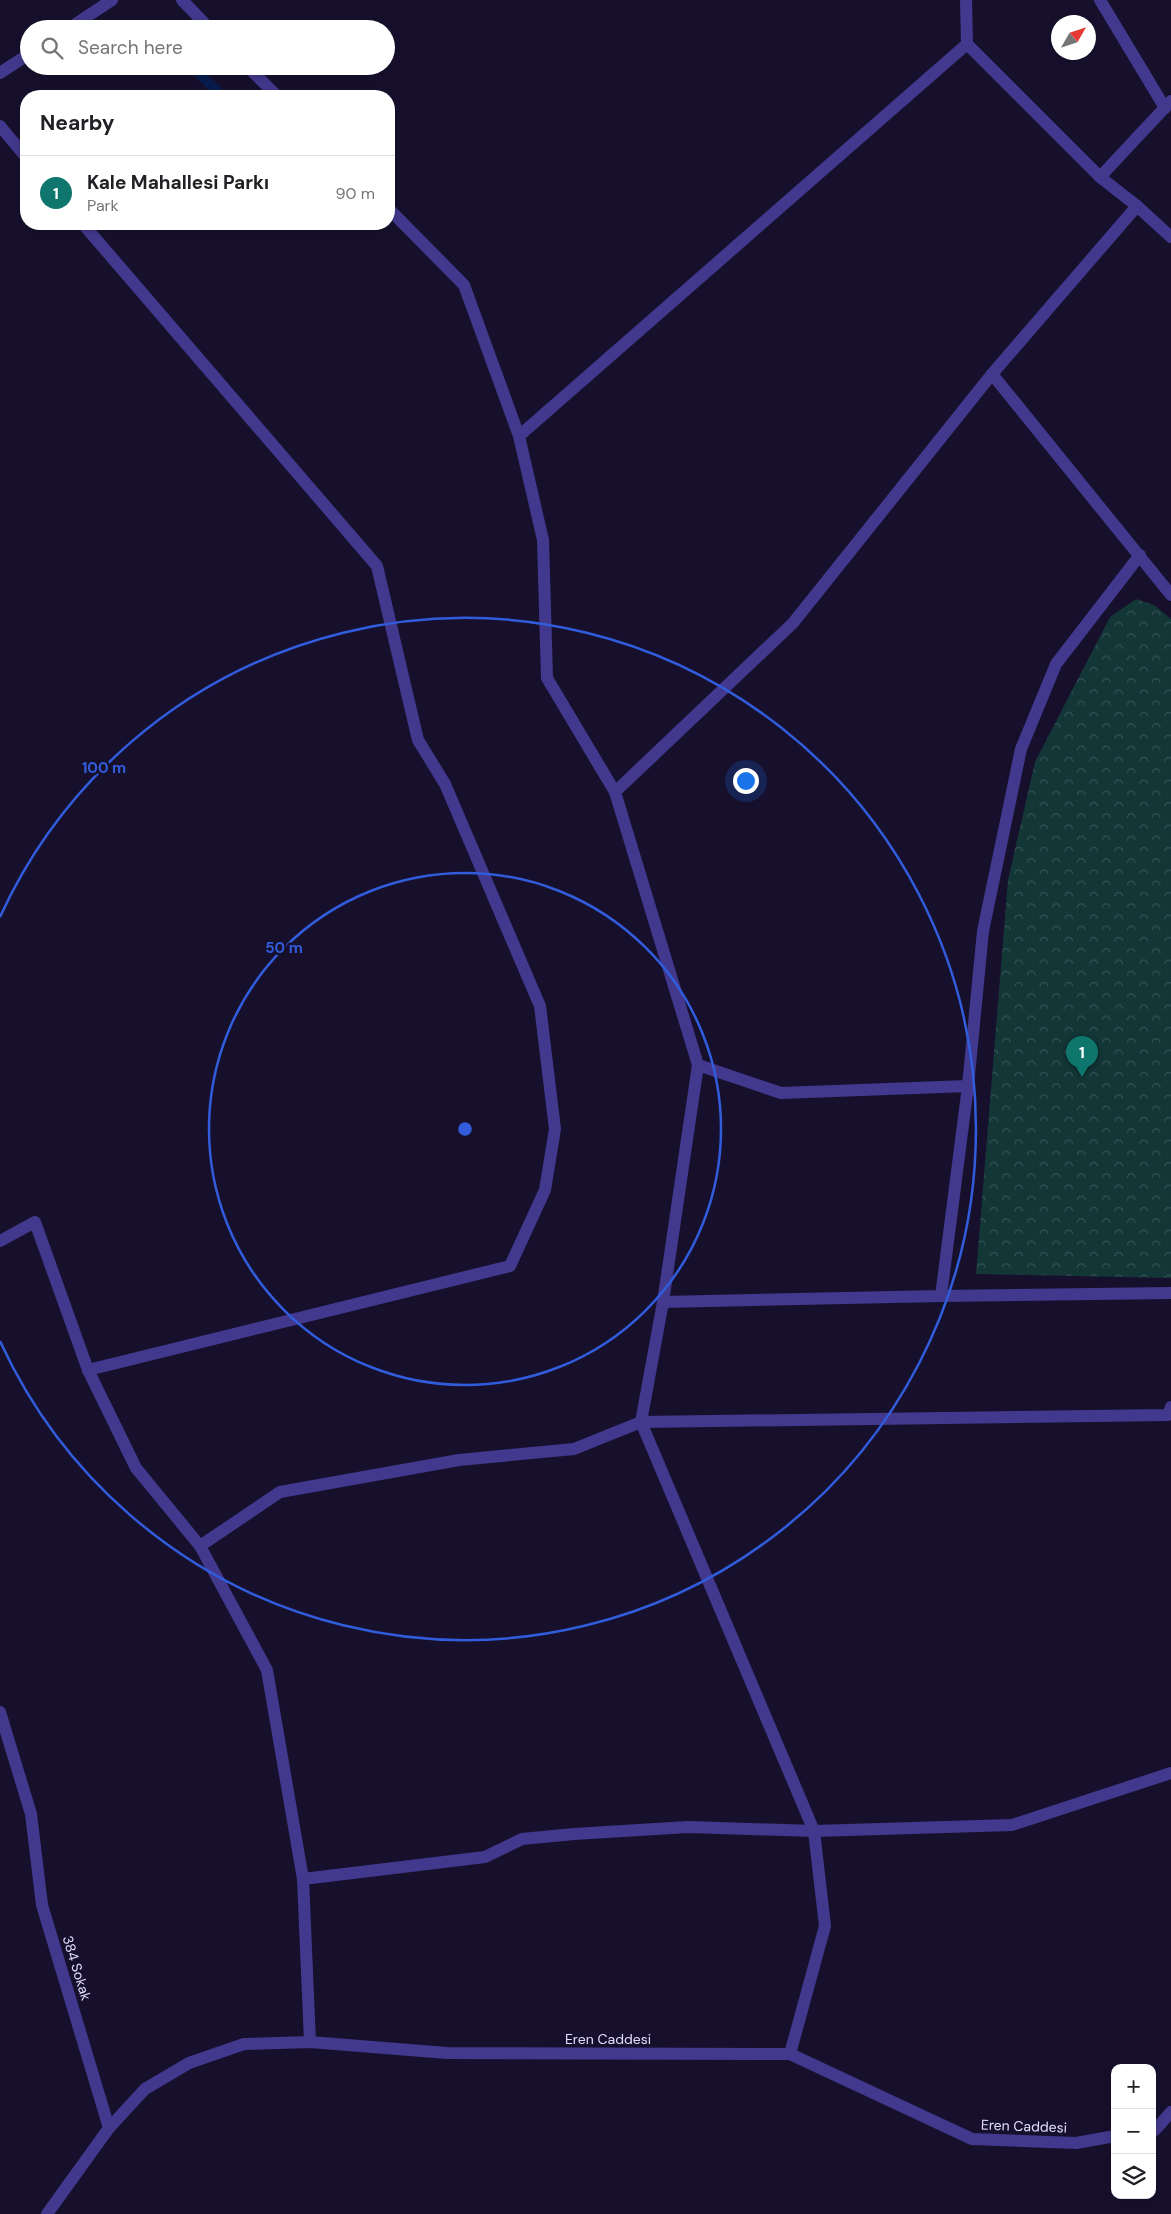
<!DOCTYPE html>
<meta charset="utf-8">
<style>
:root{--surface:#fff;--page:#f2f2f2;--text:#202124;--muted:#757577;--line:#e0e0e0;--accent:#0f766e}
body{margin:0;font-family:"DM Sans",sans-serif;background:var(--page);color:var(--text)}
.controls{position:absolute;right:15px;bottom:15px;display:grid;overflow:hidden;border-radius:10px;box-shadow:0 2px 8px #0003}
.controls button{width:45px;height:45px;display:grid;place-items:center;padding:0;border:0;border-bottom:1px solid var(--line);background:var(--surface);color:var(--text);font:25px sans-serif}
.compass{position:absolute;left:1051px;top:15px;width:45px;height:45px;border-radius:50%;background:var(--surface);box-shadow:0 2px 8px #0003;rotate:51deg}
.you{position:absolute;left:745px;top:780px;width:18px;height:18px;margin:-12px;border:4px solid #fff;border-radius:50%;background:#1a73e8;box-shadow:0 0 0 8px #1a73e833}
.badge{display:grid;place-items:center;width:32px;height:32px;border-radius:50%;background:var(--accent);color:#fff;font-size:16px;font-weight:700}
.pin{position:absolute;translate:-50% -41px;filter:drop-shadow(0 1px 2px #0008)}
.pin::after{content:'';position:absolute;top:26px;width:18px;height:15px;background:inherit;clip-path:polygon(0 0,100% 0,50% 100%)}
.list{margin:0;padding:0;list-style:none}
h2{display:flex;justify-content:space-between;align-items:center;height:65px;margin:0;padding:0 20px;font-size:21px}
h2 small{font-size:16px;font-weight:400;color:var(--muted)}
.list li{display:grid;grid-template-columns:32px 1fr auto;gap:15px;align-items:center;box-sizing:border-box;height:75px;padding:0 20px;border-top:1px solid var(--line)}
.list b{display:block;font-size:19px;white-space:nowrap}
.list p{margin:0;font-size:16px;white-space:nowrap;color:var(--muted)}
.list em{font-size:16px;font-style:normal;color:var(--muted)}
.icon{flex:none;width:28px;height:28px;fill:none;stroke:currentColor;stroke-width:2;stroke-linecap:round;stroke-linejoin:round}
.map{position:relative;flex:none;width:1171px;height:2214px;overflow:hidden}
.search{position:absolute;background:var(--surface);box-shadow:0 2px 8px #0003;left:20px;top:20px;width:375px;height:55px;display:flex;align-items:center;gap:12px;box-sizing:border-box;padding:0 18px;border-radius:28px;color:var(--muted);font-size:19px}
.panel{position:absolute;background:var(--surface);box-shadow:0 2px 8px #0003;left:20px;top:90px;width:375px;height:140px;border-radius:20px}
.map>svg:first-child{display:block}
.park{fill:url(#park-crowns)}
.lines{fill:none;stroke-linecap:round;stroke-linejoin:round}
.stream{stroke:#081c4d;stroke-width:10}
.minor{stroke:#42398e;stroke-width:12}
.ring{fill:none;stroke:#315cdc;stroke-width:2.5}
.labels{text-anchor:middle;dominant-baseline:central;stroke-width:5;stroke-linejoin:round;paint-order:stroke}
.street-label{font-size:14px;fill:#e2dcff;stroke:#17102d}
.centre{fill:#315cdc;stroke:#17102d;stroke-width:2.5}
.ring-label{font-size:15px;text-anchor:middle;font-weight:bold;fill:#315cdc;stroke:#17102d;stroke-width:5;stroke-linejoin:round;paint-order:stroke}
</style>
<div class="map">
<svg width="1171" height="2214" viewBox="0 0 1171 2214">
<defs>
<pattern id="park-crowns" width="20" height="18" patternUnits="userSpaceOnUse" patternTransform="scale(1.25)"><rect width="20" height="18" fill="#133637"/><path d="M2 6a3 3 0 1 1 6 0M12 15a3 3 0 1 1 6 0" fill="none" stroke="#355255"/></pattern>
</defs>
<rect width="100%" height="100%" fill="#17102d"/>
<polygon class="park" points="1136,599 1154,605 1171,619 1171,1278 976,1274 1008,880 1035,762 1110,617"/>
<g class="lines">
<g class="stream">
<polyline points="158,26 160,29"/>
<polyline points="192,66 222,96"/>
<polyline points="351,224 352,225"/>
</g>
<g class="minor">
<polyline points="182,0 210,29"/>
<polyline points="966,0 967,44"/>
<polyline points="1100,0 1165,108"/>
<polyline points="68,29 112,0"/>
<polyline points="247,66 277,96"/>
<polyline points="0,73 29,54"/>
<polyline points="1171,101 1100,177 1137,206 1171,237"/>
<polyline points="0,126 26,157"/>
<polyline points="389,209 464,285 519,436 543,540 547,678 615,792"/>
<polyline points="992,374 1171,595"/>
<polyline points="519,436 967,44 1100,177"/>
<polyline points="698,1065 781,1093 968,1086"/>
<polyline points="0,1241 35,1222 88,1370 510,1266 545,1190 555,1129 540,1006 445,784 418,740 377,566 83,224"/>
<polyline points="941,1296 1171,1293"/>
<polyline points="663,1302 941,1296 968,1086 983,931 1021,749 1056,664 1140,555"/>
<polyline points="88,1370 136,1468 200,1546 267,1670 303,1879 310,2042"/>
<polyline points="200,1546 280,1492 459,1460 574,1449 641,1422 1168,1415 1171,1407"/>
<polyline points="0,1712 31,1814 42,1905 109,2128"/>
<polyline points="303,1879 485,1857 522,1839 574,1834 688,1827 814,1831 1012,1825 1171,1773"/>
<polyline points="790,2054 825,1926 814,1831 641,1422 663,1302 698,1065 615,792 793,623 992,374 1137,206"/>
<polyline points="1155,2130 1171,2112"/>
<polyline points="47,2214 109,2128 145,2089 189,2063 244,2044 310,2042 447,2053 790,2054 972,2139 1076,2143 1115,2136"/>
</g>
</g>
<g class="ring">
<circle cx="465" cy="1129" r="256"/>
<path d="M0 917A511 511 0 1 1 0 1341"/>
</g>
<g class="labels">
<g class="street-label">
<text transform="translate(77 1968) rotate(73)">384 Sokak</text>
<text x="608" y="2039">Eren Caddesi</text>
<text transform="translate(1024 2126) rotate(2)">Eren Caddesi</text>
</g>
</g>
<circle cx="465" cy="1129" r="8" class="centre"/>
<g class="ring-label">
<text x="104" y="773">100 m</text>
<text x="284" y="953">50 m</text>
</g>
</svg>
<div class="controls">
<button>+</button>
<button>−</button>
<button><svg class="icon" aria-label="layers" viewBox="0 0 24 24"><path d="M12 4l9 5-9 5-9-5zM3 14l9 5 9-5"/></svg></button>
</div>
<svg class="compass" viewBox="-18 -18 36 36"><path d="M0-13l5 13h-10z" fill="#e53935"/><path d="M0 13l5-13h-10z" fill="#757577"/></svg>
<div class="you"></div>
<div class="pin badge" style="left:1082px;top:1077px">1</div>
<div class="search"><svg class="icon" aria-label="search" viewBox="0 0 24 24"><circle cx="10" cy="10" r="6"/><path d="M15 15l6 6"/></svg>Search here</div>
<section class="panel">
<h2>Nearby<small></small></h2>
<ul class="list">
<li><span class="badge">1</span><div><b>Kale Mahallesi Parkı</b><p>Park</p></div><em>90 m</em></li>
</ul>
</section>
</div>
